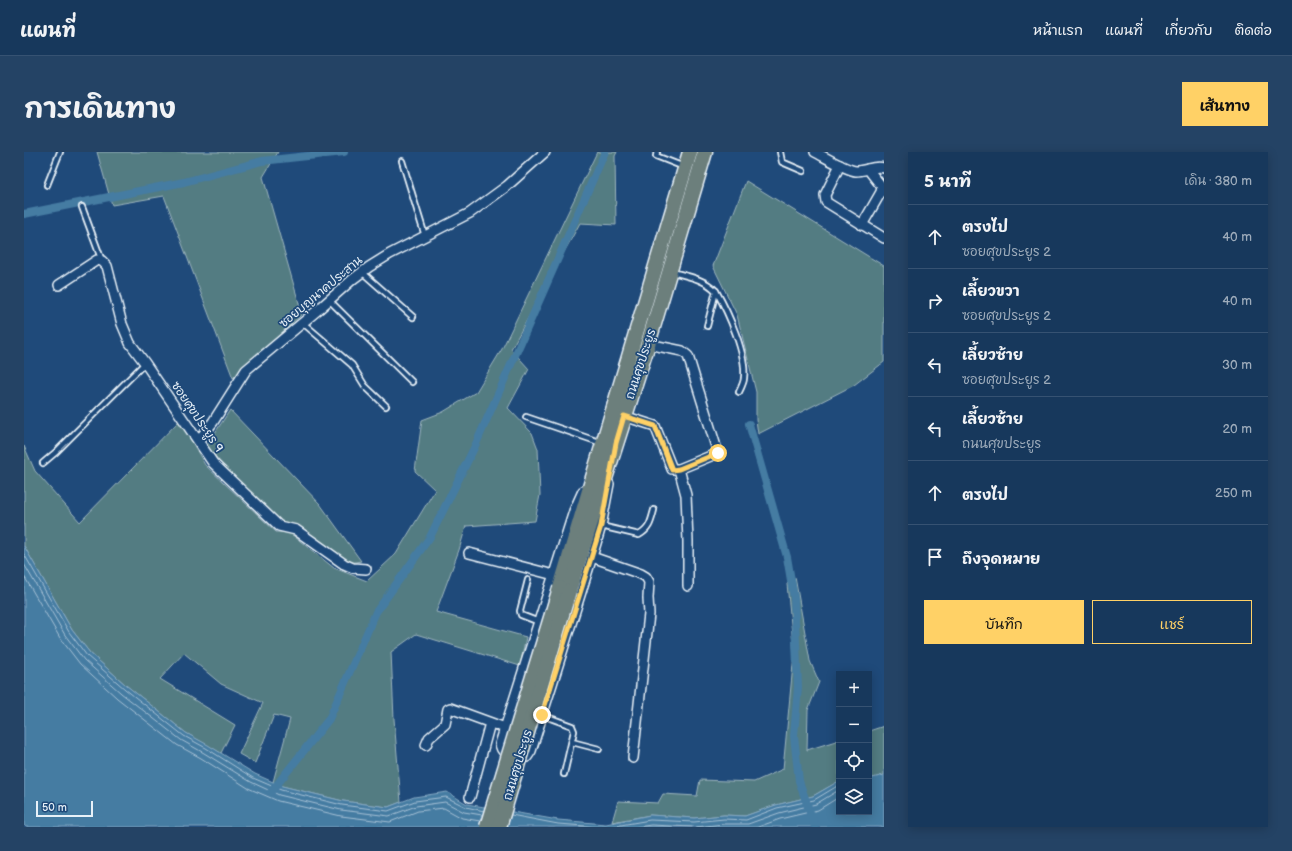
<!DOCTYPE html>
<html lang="th">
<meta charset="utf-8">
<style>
:root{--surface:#17385c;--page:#244365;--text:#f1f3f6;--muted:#9eacbb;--line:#365272;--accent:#ffd166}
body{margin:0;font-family:"Balsamiq Sans","Playpen Sans Thai",sans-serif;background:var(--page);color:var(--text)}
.controls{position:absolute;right:12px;bottom:12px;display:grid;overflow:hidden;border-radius:0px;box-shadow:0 2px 10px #0003}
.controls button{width:36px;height:36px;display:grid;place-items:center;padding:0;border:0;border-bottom:1px solid var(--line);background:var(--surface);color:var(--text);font:20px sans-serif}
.scale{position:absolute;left:12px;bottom:10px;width:57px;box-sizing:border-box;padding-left:4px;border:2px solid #e8f1f8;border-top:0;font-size:11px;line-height:14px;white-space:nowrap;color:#e8f1f8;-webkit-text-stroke:3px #1f4a7a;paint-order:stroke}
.stop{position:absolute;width:12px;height:12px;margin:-9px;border:3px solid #ffd166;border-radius:50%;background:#fff}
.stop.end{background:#ffd166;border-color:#fff;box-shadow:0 1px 4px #0008}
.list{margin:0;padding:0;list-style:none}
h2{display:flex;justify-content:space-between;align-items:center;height:52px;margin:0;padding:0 16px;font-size:17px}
h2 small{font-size:13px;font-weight:400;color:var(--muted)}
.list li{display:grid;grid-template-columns:26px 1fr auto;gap:12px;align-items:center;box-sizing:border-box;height:64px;padding:0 16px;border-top:1px solid var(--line)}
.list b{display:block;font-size:15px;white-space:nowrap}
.list p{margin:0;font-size:13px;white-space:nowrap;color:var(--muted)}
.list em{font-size:13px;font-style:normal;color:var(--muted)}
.actions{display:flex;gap:8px;padding:12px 16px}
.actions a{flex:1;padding:9px 0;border:1px solid var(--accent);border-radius:0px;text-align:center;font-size:14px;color:var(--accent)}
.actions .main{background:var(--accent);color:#111}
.icon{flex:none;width:22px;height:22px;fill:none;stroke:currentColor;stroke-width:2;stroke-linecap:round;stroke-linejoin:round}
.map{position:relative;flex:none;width:860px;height:675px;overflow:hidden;border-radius:0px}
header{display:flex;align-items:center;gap:24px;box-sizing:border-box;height:56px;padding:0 20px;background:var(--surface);border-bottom:1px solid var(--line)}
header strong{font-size:19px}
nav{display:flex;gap:22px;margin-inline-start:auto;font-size:14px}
.intro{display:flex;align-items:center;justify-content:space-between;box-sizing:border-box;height:96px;padding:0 24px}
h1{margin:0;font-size:28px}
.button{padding:10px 18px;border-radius:0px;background:var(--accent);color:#111;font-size:14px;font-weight:700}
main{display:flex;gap:24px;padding:0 24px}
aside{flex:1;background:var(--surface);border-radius:0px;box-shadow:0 2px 10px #0003}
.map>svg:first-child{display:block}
.green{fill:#537b82;stroke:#9eb6bd}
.water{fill:#457ba2;stroke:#86aac4}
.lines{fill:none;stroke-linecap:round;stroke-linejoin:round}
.shore{stroke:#a7c2d6;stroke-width:1}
.canal{stroke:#457ba2;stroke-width:8}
.service-casing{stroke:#e8f1f8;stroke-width:8}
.minor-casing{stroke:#e8f1f8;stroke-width:12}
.primary-casing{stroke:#e8f1f8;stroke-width:17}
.service{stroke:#1f4a7a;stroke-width:4.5}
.minor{stroke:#1f4a7a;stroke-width:9}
.primary{stroke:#6c7f7c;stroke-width:14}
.primary-bridge-casing{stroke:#e8f1f8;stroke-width:17;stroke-linecap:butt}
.primary-bridge{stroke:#6c7f7c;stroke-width:14}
.route{stroke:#ffd166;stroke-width:5}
.labels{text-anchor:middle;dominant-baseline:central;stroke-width:3.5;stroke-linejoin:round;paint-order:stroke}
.street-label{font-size:12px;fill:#e8f1f8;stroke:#1f4a7a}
</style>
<header>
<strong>แผนที่</strong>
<nav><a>หน้าแรก</a><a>แผนที่</a><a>เกี่ยวกับ</a><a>ติดต่อ</a></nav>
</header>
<div class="intro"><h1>การเดินทาง</h1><a class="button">เส้นทาง</a></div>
<main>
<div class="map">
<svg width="860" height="675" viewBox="0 0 860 675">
<rect width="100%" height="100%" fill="#1f4a7a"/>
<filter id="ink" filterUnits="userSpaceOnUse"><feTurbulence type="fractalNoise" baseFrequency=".025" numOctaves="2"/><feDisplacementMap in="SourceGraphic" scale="8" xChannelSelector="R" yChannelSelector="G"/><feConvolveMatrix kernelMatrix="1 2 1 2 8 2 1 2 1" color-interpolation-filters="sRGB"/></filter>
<g filter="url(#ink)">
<g class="green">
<polygon points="73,0 254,0 239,25 278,162 209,226 140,44 88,53"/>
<polygon points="573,0 593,0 591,4 592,73 556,71 487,197 505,217 484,256 508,281 514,297 516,343 511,369 442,374 435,398 412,460 502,485 496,514 392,482 367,500 370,567 377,650 364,655 319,649 258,634 249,630 266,567 250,563 231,611 215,602 239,551 197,532 160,501 136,527 211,573 197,601 162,581 103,534 66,501 48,478 0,394 0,294 11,319 56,370 156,268 181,313 252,380 266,381 310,416 343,429 372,402 411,338 391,319 398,268 419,260 452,240 478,197"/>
<polygon points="722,29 860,114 860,210 830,233 734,282 732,268 732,240 713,163 689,114"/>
<polygon points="206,258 296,352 337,409 326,411 256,369 198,313 183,293"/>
<polygon points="771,425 786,509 795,530 784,558 783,598 815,588 815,629 789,644 752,653 721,664 700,663 670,666 626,663 588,670 594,649 634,651 639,642 673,644 676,628 730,630 759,617 770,502 763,432"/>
<polygon points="860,574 860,623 845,627 845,579"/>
</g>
<polygon class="water" points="0,394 48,478 66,501 103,534 162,581 184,593 231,622 258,634 319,649 364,655 390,645 423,640 443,652 534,668 582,672 626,663 670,666 700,663 721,664 752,653 789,644 815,629 815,660 845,660 845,627 860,623 860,675 2,675 0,673"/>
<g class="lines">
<g class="shore">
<polyline points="0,402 45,480 63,504 101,537 160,584 182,596 229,626 257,638 318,653 364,659 391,649 422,645 442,655 460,659"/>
<polyline points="0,412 41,483 60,508 97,541 157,588 180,601 227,630 255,643 317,658 365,664 392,654 421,650 440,660 458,663"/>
<polyline points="0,424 36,486 56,512 93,546 153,593 177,606 224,636 254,649 317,664 366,670 394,659 420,656 438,666 456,669"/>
<polyline points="487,663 534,672 575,675"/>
<polyline points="585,675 626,668 670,670 700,667 722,668 753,656 790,648 815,633"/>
<polyline points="613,675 627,673 668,675"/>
<polyline points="672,675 700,672 724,672 755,661 792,652 815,638"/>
<polyline points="734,675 756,667 794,658 815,645"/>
</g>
<g class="canal">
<polyline points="0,62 160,30 238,9 320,0"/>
<polyline points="725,272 763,405 770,446 774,535 770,584 775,629 791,675"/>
<polyline points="247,640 305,567 352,460 406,385 451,294 581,0"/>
</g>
<g class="service-casing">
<g id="service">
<polyline points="633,0 632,4 660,15"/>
<polyline points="756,0 758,10 779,19"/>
<polyline points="378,9 401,84"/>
<polyline points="23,33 36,0"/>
<polyline points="58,55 78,109"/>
<polyline points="338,120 389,165"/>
<path d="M648 120C663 124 681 127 692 139L683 174"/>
<path d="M692 139C704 160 723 202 720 226 720 230 717 236 715 240"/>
<polyline points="305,148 388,230"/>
<polyline points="279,171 328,213 341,234 362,254"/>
<polyline points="502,265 578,291"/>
<polyline points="19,311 32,300 121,211"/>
<path d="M577 374 615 383C626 377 627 369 630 358"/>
<polyline points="504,428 496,459 497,463 515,470"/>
<polyline points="518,563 548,574 550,579 540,622"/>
<polyline points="548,590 575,597"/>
</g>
</g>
<g class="minor-casing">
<g id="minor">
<path d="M791 0C801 5 822 18 832 19 842 19 850 13 860 16"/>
<polyline points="816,13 801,43 802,50 860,86"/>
<polyline points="838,73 857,40 858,35 844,17"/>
<polyline points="35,133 73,108 78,109 83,114 98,172 106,191 121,211 189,311 255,374 272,378 320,412 329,416 342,417"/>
<polyline points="600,264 631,274 648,317 655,317 694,301 664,204 658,199 624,192"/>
<polyline points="175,288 189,270 222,218 295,157 329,127 345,115 366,102 446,61 483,34 521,0"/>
<polyline points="655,317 662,343 664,389 664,434"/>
<path d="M559 339 550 359 476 592C477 595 477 597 479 599 482 604 497 606 503 605L507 599 568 405 577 374 585 332"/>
<polyline points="445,401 530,423"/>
<polyline points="568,405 617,422 622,425 625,430 624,446 625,462 609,606"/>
<polyline points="402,593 405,586 421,572 424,557 426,556 481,576"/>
<polyline points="446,645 466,571"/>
</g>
</g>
<g class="primary-casing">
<g id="primary">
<polyline points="536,436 666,0"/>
<polyline points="545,439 624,192 681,0"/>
</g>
</g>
<use href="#service" class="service"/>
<use href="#minor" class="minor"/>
<use href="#primary" class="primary"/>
<g class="primary-bridge-casing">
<g id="primary-bridge">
<polyline points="463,675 536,436"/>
<polyline points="475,675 545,439"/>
</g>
</g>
<use href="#primary-bridge" class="primary-bridge"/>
</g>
</g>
<g class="lines" filter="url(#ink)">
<polyline class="route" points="518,563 577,374 592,291 600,264 631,274 648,318 655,317 694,301"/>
</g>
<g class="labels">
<g class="street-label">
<text transform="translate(297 140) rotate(-40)">ซอยบุญนาคประสาน</text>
<text transform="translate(617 212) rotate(-72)">ถนนศุขประยูร</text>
<text transform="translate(173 265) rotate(56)">ซอยศุขประยูร 9</text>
<text transform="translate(494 613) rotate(-73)">ถนนศุขประยูร</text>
</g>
</g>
</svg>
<div class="controls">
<button>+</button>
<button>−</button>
<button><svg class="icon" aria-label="locate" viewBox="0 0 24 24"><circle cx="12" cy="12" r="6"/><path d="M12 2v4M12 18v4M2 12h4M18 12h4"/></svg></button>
<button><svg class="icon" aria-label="layers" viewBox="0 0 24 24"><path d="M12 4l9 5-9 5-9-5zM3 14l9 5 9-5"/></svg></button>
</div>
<div class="scale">50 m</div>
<div class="stop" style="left:694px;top:301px"></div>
<div class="stop end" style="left:518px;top:563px"></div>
</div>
<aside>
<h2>5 นาที<small>เดิน · 380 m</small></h2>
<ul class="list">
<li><svg class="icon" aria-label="ahead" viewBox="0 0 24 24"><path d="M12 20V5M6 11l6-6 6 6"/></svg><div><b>ตรงไป</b><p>ซอยศุขประยูร 2</p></div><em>40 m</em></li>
<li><svg class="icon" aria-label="right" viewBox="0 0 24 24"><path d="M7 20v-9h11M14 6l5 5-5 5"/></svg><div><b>เลี้ยวขวา</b><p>ซอยศุขประยูร 2</p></div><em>40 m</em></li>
<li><svg class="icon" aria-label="left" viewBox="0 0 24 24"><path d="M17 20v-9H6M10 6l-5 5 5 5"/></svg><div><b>เลี้ยวซ้าย</b><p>ซอยศุขประยูร 2</p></div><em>30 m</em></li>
<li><svg class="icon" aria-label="left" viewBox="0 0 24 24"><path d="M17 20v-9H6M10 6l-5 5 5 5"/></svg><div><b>เลี้ยวซ้าย</b><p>ถนนศุขประยูร</p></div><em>20 m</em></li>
<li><svg class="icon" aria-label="ahead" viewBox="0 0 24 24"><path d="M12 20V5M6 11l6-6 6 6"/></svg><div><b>ตรงไป</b></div><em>250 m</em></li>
<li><svg class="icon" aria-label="arrive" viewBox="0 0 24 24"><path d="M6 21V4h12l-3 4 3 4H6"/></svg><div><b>ถึงจุดหมาย</b></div></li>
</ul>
<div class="actions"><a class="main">บันทึก</a><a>แชร์</a></div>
</aside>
</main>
